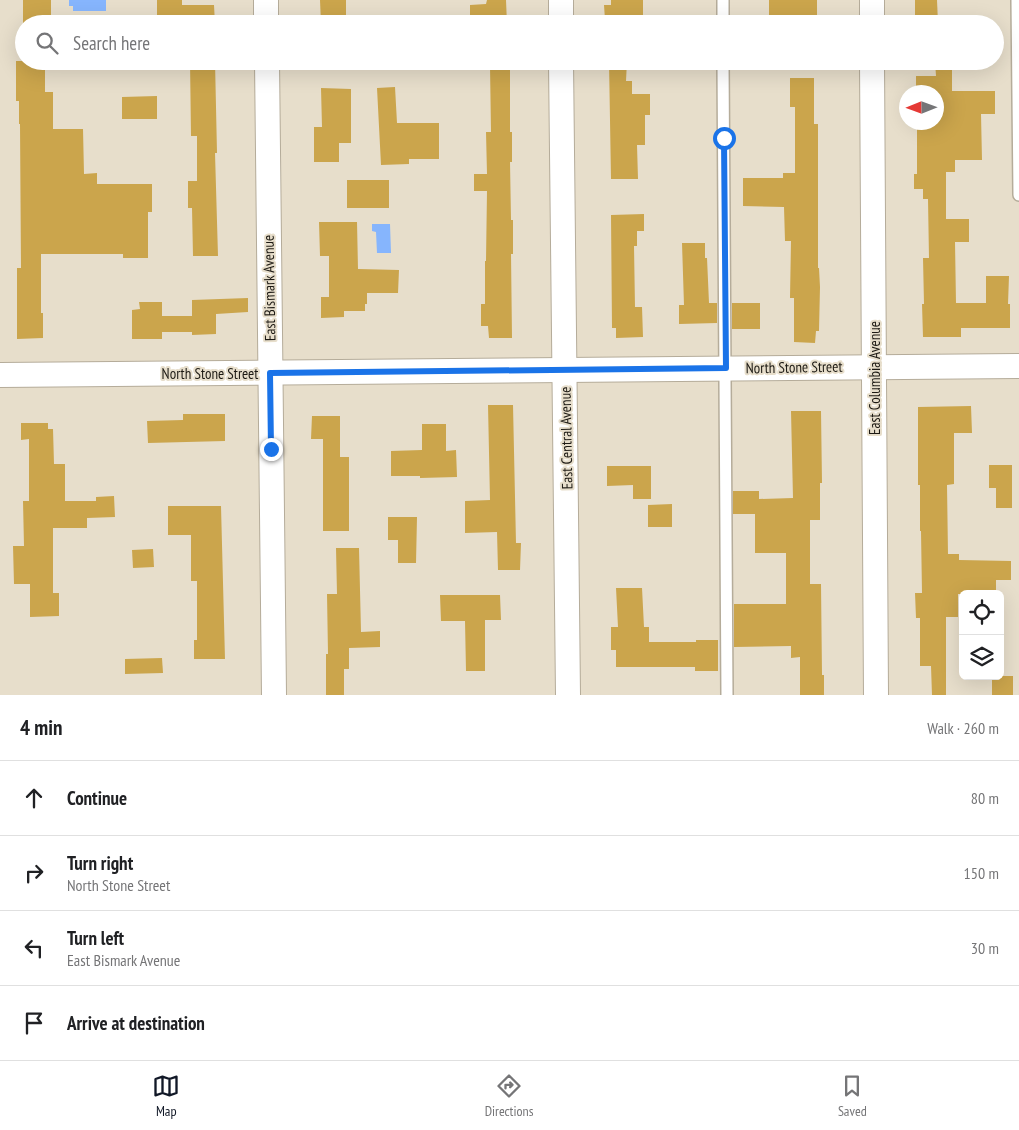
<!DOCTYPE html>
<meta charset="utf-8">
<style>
:root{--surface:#fff;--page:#f2f2f2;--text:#202124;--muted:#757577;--line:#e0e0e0;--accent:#111827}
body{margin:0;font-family:"PT Sans Narrow",sans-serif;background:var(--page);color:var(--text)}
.controls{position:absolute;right:15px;bottom:15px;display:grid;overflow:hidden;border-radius:8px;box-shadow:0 5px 20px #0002}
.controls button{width:45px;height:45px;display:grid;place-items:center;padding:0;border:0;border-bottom:1px solid var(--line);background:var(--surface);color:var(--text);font:25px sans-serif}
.compass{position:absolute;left:899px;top:85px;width:45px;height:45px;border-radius:50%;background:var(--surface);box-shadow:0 5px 20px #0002;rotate:269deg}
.stop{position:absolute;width:15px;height:15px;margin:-11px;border:4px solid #1a73e8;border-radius:50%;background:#fff}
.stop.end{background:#1a73e8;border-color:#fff;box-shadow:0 1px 5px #0008}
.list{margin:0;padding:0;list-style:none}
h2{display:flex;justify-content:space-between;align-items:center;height:65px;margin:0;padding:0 20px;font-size:21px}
h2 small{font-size:16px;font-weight:400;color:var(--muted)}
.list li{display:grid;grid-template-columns:32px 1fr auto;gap:15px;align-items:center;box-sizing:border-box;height:75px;padding:0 20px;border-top:1px solid var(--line)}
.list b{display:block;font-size:19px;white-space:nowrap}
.list p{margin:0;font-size:16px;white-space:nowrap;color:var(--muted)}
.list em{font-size:16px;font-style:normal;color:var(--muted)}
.icon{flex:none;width:28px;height:28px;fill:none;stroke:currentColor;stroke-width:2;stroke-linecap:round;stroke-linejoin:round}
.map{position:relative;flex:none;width:1019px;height:695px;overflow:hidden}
.search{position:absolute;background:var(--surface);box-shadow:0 5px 20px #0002;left:15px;right:15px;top:15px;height:55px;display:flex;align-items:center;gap:12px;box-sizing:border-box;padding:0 18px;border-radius:28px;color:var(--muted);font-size:19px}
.sheet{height:365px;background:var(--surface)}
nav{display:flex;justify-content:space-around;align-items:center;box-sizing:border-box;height:70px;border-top:1px solid var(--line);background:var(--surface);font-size:14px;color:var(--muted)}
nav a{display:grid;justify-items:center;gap:2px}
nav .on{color:var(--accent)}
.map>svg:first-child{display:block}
.water{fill:#86b5fd}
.building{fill:#cba54c}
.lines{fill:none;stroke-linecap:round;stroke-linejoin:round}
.lane-casing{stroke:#b5ac9a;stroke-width:14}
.street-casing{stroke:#b5ac9a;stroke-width:26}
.lane{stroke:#fff;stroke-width:11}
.street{stroke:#fff;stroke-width:24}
.route{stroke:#1a73e8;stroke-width:6}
.labels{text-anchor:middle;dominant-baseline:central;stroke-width:4;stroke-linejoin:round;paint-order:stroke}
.street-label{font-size:15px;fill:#1d1a14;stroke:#e7decb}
</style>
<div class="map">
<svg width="1019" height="695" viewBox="0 0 1019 695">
<rect width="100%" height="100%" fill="#e7decb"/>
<g class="water">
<polygon points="69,0 106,0 106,11 73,11 73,6 69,6"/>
<polygon points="372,224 390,224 391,253 377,253 376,232 372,231"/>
</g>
<g class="building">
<rect x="23" y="0" width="28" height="24"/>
<polygon points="157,0 182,0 182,5 214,5 215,24 157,24"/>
<polygon points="320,0 346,0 346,24 321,24"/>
<polygon points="487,0 506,0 507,24 470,24 470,5 486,4"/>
<polygon points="611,0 643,0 643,24 612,24 612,20 605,20 604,5 611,5"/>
<rect x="769" y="0" width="48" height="22"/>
<polygon points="915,0 937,0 938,23 915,23"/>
<polygon points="16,61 45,61 45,92 53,92 53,129 83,129 84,174 97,173 97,184 152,184 152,212 148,212 148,258 123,258 123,254 41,254 41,313 43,313 43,338 17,339 17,268 21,268 20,124 19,124 19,101 16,101"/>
<polygon points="190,61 215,61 217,153 215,153 218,256 193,256 192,208 188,208 188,181 197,181 197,136 191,136"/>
<polygon points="609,61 627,61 626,81 632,81 632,94 650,94 650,115 645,115 645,145 637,145 638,179 611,179"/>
<polygon points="935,61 952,61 952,91 995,91 995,114 981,114 982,160 955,160 955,172 946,172 946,219 969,219 969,242 955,242 956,303 986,303 986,276 1009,276 1008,304 1010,304 1010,328 961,328 961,337 923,337 922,304 924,304 923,258 929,258 928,199 923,199 923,189 914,189 914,174 917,174 917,122 936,122 936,92 916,92 916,76 936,76"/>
<polygon points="490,66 510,66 510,132 512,132 512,162 510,162 511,220 513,220 513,254 511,254 512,338 489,338 488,326 481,326 481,304 485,304 485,261 486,261 487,191 474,191 474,174 487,174 486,132 491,132"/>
<polygon points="790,78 814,78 814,124 818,124 818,268 819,268 820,287 819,331 816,331 815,343 794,342 794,298 790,298 791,241 785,241 784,207 743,206 743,178 783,178 783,173 795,173 795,107 790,107"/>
<polygon points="395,87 397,123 439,123 439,159 409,159 409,164 381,165 377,88"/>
<polygon points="321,88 351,89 351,143 339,143 339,162 314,162 314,127 322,127"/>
<polygon points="157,96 157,119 122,119 122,97"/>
<rect x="347" y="180" width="42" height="28"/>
<polygon points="644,214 644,231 637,231 637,246 634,246 635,307 642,307 643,337 616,338 616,328 612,328 611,215"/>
<polygon points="319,222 357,222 358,269 399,270 398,293 367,293 367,304 365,304 365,311 344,311 344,317 321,318 321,297 329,297 329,256 320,256"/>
<polygon points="682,243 705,243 705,258 707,258 709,303 717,303 717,323 679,324 679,305 684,305"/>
<polygon points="248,298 248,312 216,314 216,334 192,335 192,332 162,332 162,339 132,339 132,310 140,309 139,302 162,302 162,316 192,316 192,300"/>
<rect x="732" y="303" width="28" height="26"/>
<polygon points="488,405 513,405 516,543 521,543 520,570 498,570 497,532 465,533 465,501 490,500"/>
<polygon points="971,406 972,433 954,433 954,484 947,485 948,554 959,554 959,560 1011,561 1011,580 996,580 996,594 958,594 958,617 946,617 946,695 932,695 931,666 920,666 920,618 916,618 915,593 922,593 921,531 920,531 920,485 918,485 918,407"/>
<polygon points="791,411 821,411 822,483 820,483 820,520 810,520 810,584 821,584 822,675 824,675 824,695 800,695 800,657 791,658 791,646 734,647 734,604 786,604 786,553 755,553 755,514 733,514 733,491 759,491 759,499 793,498"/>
<polygon points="183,414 225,414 225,441 148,443 147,421 183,420"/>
<polygon points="312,416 340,416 340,457 349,457 349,531 323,531 323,439 311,439"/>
<polygon points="21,423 48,423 48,429 53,429 54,464 65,464 65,501 96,501 96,497 114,496 115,517 87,518 87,528 53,528 53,593 59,593 59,616 30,617 30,584 14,584 13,546 24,546 23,501 29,501 29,439 21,440"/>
<polygon points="422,424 446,424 446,451 456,450 457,477 420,478 420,476 391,476 391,451 422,450"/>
<polygon points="989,465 1012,465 1012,508 996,508 996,488 989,488"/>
<polygon points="607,466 651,466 651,499 633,499 633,485 607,486"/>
<polygon points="672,504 672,527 648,527 648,505"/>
<polygon points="168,506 221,506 225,659 194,659 194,640 197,640 197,581 191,581 191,535 168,535"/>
<polygon points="388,517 417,517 416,563 398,563 398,540 388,540"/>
<polygon points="336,548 359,548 361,632 380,631 380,647 349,648 349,669 344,669 344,695 326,695 326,654 328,654 327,594 337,594"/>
<polygon points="153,549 154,567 133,568 132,550"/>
<polygon points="616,588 642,588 644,627 649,627 649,642 696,642 696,640 718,640 718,671 695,671 695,667 616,667 616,650 611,650 611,627 618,627"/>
<polygon points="440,595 500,595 501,620 485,620 485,671 466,671 465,621 441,621"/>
<polygon points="162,658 163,673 125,674 125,659"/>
<rect x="992" y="676" width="21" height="19"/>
</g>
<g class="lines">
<g class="lane-casing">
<g id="lane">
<polyline points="723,0 723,24"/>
<polyline points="1017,0 1019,195"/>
<polyline points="723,61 727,695"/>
</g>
</g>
<g class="street-casing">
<g id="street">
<polyline points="266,0 266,24"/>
<polyline points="561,0 561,24"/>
<polyline points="872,0 872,24"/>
<polyline points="267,61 274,695"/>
<polyline points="561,61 568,695"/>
<polyline points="872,61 876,695"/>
<polyline points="0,375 1019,366"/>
</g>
</g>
<use href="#lane" class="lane"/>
<use href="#street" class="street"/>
</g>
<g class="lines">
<polyline class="route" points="271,449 270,373 726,368 724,138"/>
</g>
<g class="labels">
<g class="street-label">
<text transform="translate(269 288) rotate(-91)">East Bismark Avenue</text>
<text transform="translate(794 367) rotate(-1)">North Stone Street</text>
<text x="210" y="373">North Stone Street</text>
<text transform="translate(874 378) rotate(-90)">East Columbia Avenue</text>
<text transform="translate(566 438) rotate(-91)">East Central Avenue</text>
</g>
</g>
</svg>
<div class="controls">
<button><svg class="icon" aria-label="locate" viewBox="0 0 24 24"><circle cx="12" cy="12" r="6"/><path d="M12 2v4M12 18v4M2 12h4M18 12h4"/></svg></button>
<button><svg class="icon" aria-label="layers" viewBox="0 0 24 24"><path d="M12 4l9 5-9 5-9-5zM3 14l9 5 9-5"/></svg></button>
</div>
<svg class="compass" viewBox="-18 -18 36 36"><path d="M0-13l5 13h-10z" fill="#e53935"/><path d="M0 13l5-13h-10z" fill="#757577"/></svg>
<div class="stop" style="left:724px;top:138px"></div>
<div class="stop end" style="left:271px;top:449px"></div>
<div class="search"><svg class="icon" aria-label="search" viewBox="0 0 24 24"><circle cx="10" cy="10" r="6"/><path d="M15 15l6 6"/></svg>Search here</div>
</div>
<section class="sheet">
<h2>4 min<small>Walk · 260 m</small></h2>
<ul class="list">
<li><svg class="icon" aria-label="ahead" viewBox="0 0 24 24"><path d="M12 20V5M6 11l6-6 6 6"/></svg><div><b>Continue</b></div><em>80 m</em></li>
<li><svg class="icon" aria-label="right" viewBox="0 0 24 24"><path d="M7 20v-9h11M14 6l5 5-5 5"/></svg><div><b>Turn right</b><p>North Stone Street</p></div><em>150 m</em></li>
<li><svg class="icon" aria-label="left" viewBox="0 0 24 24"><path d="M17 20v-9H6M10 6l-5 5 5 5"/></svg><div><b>Turn left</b><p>East Bismark Avenue</p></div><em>30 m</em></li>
<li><svg class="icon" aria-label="arrive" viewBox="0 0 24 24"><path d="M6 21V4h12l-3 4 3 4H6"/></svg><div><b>Arrive at destination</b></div></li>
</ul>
</section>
<nav>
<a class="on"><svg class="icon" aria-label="map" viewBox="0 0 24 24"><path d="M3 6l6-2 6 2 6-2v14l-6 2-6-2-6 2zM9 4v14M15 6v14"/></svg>Map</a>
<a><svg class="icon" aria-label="directions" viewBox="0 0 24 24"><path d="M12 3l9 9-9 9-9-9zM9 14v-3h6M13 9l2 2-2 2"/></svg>Directions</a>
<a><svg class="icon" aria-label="saved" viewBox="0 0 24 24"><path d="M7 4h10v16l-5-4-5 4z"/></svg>Saved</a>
</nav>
